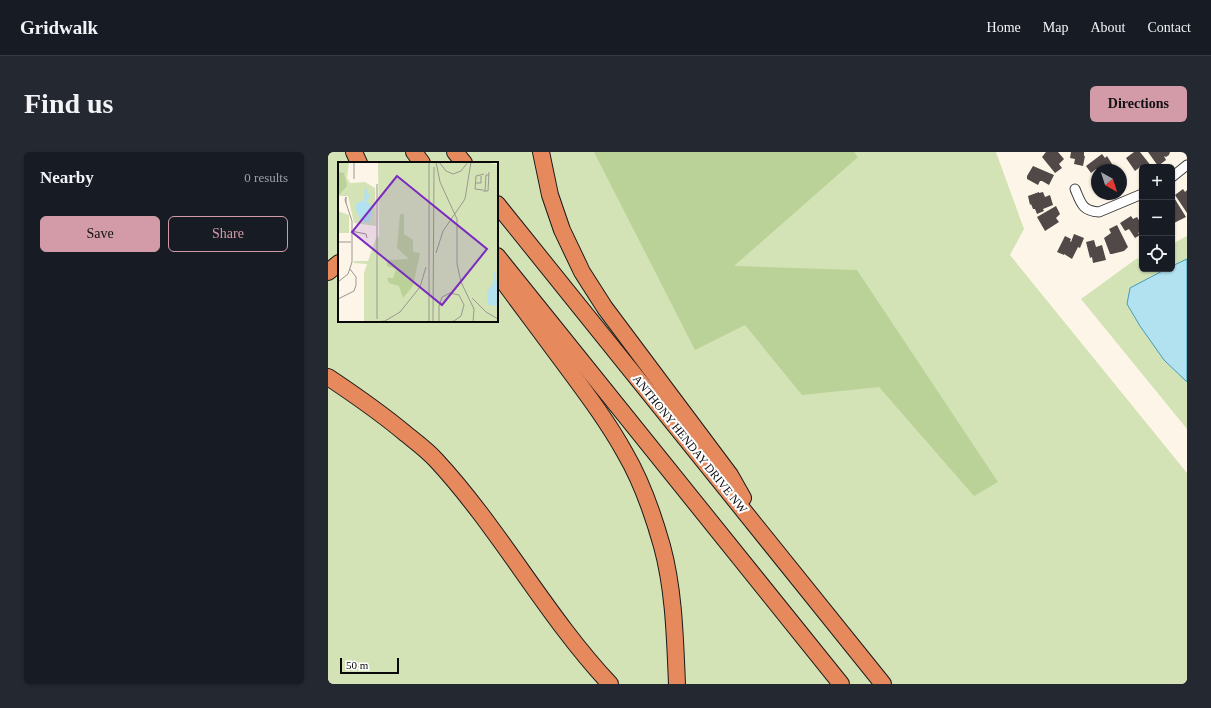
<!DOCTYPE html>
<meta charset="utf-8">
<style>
:root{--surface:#171b24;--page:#242831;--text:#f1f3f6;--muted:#9ea1a6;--line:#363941;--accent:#d29ba7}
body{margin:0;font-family:"Times New Roman",serif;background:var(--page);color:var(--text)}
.controls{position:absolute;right:12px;top:12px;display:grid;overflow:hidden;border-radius:6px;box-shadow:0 1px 3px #0004}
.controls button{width:36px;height:36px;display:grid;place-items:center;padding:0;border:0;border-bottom:1px solid var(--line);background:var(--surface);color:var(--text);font:20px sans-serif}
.compass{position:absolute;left:763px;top:12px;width:36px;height:36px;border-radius:50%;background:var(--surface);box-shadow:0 1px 3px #0004;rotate:141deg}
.scale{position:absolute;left:12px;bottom:10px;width:59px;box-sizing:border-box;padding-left:4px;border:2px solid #090909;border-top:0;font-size:11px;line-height:14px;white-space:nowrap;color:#090909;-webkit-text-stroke:3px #fff;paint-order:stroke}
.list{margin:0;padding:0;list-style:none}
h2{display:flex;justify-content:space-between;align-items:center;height:52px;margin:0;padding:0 16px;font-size:17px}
h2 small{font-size:13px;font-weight:400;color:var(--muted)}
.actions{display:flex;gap:8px;padding:12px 16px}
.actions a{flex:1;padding:9px 0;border:1px solid var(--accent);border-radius:6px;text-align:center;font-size:14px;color:var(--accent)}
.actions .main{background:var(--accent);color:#111}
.icon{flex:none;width:22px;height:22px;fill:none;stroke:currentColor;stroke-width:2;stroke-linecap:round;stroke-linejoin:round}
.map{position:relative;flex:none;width:859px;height:532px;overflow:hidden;border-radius:6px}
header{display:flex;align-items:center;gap:24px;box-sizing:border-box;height:56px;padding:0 20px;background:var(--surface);border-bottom:1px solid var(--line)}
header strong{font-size:19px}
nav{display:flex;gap:22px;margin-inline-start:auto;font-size:14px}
.intro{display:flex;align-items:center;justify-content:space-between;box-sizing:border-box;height:96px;padding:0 24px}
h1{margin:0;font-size:28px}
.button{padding:10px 18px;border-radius:6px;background:var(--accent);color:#111;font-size:14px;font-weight:700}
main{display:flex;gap:24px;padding:0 24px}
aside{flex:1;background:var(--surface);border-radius:6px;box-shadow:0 1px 3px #0004}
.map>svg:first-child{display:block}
.green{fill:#d3e3b6;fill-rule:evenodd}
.forest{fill:#bad297}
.water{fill:#b2e1ef;stroke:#409ebf}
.building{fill:#514947}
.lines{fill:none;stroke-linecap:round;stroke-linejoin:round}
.street-casing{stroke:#3c3c3c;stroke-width:11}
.highway-casing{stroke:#1a1a1a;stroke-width:18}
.street{stroke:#fff;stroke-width:9}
.highway{stroke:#e6895d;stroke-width:16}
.labels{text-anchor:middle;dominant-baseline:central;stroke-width:4;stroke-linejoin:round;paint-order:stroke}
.street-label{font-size:12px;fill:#090909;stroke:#fff}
.inset-road{fill:none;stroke:#9b978f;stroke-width:1}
.view{fill:#7b2cbf;fill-opacity:0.15;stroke:#7b2cbf;stroke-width:2}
.inset-edge{fill:none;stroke:#090909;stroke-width:2}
</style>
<header>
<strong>Gridwalk</strong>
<nav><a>Home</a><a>Map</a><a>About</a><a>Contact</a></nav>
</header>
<div class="intro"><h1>Find us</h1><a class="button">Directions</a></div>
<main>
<aside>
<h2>Nearby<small>0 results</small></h2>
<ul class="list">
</ul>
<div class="actions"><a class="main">Save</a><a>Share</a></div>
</aside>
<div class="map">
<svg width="859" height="532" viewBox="0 0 859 532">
<rect width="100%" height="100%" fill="#fdf6e8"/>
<g class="green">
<path d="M0 0H668L696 77 682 103 859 321V532H0ZM11 11H169V169H11Z"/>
<polygon points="859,84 859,277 753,147 808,107 814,105 814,117 844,117 844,92"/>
</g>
<polygon class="forest" points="266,0 526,0 530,5 406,114 529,118 670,330 646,344 551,235 474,243 417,173 367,198"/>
<polygon class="water" points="859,107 859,230 836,208 812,174 799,152 802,136 838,117 844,117 844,114"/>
<g class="building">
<polygon points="718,0 730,0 736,7 731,12 734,16 727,21 714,5"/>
<polygon points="743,0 756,0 756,4 757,4 755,14 746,12 747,7 742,6"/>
<polygon points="806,0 812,0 824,15 814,15 814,17 812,15 807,19 798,6"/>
<polygon points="820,0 842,0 841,3 838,5 836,4 838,8 830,14"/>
<polygon points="774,2 777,6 779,4 784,12 777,18 768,17 763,21 758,14"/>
<polygon points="705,14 726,23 721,33 714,29 712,29 710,33 699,27 699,24"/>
<polygon points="855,37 857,40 859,38 859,61 847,43"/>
<polygon points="711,40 711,41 715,40 717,45 722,43 725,53 715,57 716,59 709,62 707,57 705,57 703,52 702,53 700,44"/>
<polygon points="845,44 858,65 844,72 844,45"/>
<polygon points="728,54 732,62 728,66 731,70 717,79 709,65"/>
<polygon points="803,64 805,67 809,65 814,73 814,79 810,81 812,83 807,86 801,77 797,79 792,71"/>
<polygon points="789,73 800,95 796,99 784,102 782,102 776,86 783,81 781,77"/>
<polygon points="746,82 756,86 752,96 750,95 744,107 736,102 736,103 729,100 737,84 743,87 742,89 743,90"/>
<polygon points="766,88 768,95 774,93 778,108 765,111 764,105 762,106 758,90"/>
</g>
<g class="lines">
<g class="street-casing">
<g id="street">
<polyline points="844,25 859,13"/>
<path d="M747 37C753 51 754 59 771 60L814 42"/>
</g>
</g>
<g class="highway-casing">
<g id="highway">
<polyline points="26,0 31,11"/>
<polyline points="86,0 94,11"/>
<polyline points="127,0 136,11"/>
<polyline points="213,0 222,43 234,78 254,120 277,156 402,323 415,346"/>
<polyline points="169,52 555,532"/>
<polyline points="169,104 513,532"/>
<polyline points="0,120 11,111"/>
<path d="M169 121C193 153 217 186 241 218 261 245 281 272 297 301 314 330 325 362 334 394 346 438 347 486 349 532"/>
<path d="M0 225C27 243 53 261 78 282 88 290 99 298 108 308 172 377 218 464 282 532"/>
</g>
</g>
<use href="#street" class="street"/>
<use href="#highway" class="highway"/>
</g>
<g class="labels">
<g class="street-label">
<text transform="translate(362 292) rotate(51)">ANTHONY HENDAY DRIVE NW</text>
</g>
</g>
<g transform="translate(10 10)">
<rect width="160" height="160" fill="#fdf6e8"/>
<path d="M0 0H11L9 16 12 21 27 20 37 26 38 64 16 61 10 34H0ZM40 0H147L160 3V160L26 159V111L29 102 16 101V99H30L38 76 41 74ZM0 49 11 53V71H0Z" fill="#d3e3b6"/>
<path d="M0 10 6 11 9 24 2 32H0ZM62 52H66V72L75 78V90L82 91 75 124 65 136 61 124 51 121 49 116H55L58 107 49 104V98L71 97 59 86Z" fill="#bad297"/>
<path d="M27 24 32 35 28 40 33 43 34 50 31 61 23 59 17 45 20 40 26 39ZM156 108 160 125 159 144 150 143 149 130 156 120Z" fill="#b2e1ef"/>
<path class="inset-road" d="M98 0 102 20 119 57V102L123 120 136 147 135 160M101 0 108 9 115 12 123 9 130 0M16 17V0M137 21H143V14M39 22V157M145 28 137 27 138 14 146 12M145 29H150L151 10M147 29 148 13H151M13 69 28 72 29 76M0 80H13M98 91 105 69 127 37 133 0M0 120 10 112 14 100V59L7 38 8 35V41M134 136 148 150 160 157M0 137 16 129 18 123V115L12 107M35 160 47 159 62 150 82 125 88 105M91 160V0M95 160 96 5M99 160H110L116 159 123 154 126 143 121 133 112 131 104 135 101 144V160"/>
<path class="view" d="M59 14 149 87 104 143 14 70Z"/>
<rect width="160" height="160" class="inset-edge"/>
</g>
</svg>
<div class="controls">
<button>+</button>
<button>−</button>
<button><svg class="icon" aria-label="locate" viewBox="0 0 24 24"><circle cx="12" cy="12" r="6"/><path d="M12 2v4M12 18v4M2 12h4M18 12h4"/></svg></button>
</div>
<svg class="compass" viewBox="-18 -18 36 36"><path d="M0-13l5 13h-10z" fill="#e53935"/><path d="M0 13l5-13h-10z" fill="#9ea1a6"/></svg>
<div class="scale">50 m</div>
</div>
</main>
